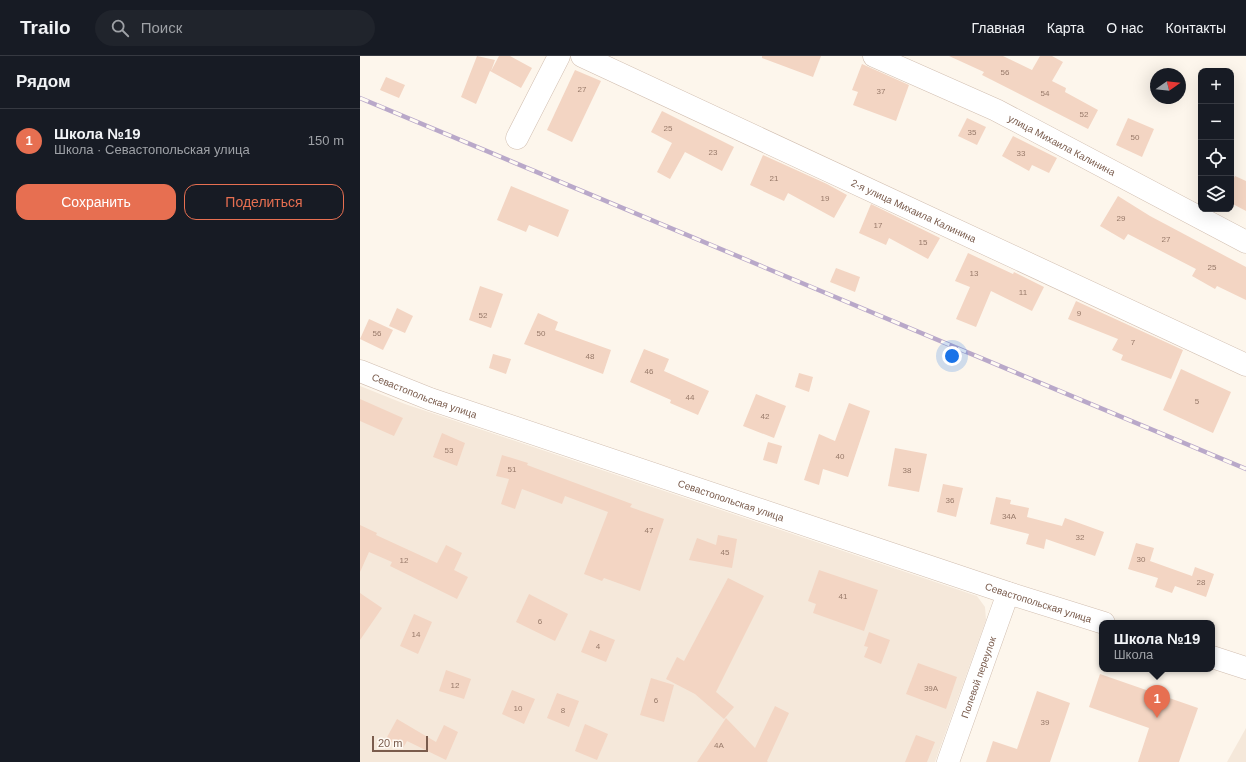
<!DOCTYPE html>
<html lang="ru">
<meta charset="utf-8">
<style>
:root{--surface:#171b24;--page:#20242c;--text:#f1f3f6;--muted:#9ea1a6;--line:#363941;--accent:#e76f51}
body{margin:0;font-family:Arial,sans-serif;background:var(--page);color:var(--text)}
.controls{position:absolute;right:12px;top:12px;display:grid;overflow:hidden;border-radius:8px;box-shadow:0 4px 16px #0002}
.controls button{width:36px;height:36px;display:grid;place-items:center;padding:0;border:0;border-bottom:1px solid var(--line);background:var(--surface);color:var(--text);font:20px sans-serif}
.compass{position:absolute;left:790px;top:12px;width:36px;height:36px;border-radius:50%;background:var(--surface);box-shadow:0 4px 16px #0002;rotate:76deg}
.scale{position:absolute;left:12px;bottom:10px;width:56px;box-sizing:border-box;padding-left:4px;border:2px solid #7a5c4d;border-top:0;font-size:11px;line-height:14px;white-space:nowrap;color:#7a5c4d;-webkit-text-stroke:3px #fffaf3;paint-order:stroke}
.you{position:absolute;left:592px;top:300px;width:14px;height:14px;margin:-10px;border:3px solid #fff;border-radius:50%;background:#1a73e8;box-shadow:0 0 0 6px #1a73e833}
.badge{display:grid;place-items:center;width:26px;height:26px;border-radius:50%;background:var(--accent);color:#fff;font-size:13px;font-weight:700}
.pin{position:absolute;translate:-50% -33px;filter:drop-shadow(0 1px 2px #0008)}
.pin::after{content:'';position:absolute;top:21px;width:14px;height:12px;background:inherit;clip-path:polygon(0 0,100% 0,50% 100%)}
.popup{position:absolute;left:739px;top:564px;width:116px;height:52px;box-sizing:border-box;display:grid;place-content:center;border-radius:8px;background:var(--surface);filter:drop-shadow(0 1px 3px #0005);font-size:13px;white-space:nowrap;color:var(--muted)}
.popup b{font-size:15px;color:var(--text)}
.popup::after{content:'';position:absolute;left:50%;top:100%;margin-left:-8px;border:8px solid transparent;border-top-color:var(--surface)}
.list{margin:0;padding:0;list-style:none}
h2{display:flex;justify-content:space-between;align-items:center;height:52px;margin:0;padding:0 16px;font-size:17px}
h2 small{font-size:13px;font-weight:400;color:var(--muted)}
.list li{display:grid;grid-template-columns:26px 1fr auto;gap:12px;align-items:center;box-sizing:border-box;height:64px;padding:0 16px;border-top:1px solid var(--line)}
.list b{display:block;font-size:15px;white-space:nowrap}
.list p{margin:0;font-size:13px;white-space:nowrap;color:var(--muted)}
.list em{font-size:13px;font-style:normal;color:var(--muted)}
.actions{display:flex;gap:8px;padding:12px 16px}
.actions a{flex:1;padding:9px 0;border:1px solid var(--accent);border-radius:12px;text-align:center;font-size:14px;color:var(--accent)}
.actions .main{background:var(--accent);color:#fff}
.icon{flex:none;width:22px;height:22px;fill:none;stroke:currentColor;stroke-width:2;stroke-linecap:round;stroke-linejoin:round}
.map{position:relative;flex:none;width:886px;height:706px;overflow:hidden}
header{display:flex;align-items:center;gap:24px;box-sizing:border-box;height:56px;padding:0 20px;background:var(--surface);border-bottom:1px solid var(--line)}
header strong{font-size:19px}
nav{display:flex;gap:22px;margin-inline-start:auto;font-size:14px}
.search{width:280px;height:36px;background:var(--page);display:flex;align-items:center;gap:10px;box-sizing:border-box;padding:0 14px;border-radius:22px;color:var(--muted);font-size:15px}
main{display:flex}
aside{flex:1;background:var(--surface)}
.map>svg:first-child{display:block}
.residential{fill:#f5e8da}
.building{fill:#f3d5c3}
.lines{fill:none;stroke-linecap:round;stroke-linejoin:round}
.minor-casing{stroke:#d1beb0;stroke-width:23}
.minor{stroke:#fff;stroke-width:22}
.rail-casing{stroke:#b9a8c9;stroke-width:4.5}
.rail{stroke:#fffaf3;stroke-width:3;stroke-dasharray:9;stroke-linecap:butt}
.labels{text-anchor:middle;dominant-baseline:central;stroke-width:3;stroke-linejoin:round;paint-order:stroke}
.number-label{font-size:8px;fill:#987a6a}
.street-label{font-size:10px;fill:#7a5c4d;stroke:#fffaf3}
</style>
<header>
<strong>Trailo</strong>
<div class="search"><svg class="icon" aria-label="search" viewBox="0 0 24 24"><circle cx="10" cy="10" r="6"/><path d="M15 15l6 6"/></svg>Поиск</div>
<nav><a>Главная</a><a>Карта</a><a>О нас</a><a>Контакты</a></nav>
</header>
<main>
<aside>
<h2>Рядом<small></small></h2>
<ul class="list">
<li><span class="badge">1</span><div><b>Школа №19</b><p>Школа · Севастопольская улица</p></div><em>150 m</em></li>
</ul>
<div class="actions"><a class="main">Сохранить</a><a>Поделиться</a></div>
</aside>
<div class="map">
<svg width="886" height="706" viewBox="0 0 886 706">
<rect width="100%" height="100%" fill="#fdf6ec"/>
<g class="residential">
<polygon points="0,330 45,348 617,540 625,551 626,564 575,706 0,706"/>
<polygon points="886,672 886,706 867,706"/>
</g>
<g class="building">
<polygon points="117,0 135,4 131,15 139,0 150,0 172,12 161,32 130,15 116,48 101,41"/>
<polygon points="402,0 461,0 453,21 402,2"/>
<polygon points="589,0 643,0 672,14 680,0 692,0 703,6 692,25 706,32 705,36 738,54 728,73 622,19 624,16"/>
<polygon points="502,8 549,29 536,65 493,49 498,36 492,34"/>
<polygon points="215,14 241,25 212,86 187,74"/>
<polygon points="26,21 45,29 39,42 20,34"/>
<polygon points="302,55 374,91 362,115 325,96 310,123 297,116 312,87 291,76"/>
<polygon points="607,62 626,71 617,89 598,80"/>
<polygon points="768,62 794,73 782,101 756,89"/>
<polygon points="653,80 697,102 689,117 672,109 669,115 642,100"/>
<polygon points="403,99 467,128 487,139 474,162 428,137 424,145 390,129"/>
<polygon points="875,120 886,125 886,155 871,147 871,127"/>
<polygon points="151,130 209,154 198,181 169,169 166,176 137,164"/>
<polygon points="758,140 790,160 886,211 886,244 857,230 855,233 832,220 836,213 768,178 764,184 740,170"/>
<polygon points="511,148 580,182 568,203 529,182 526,189 499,177"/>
<polygon points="608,197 653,218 654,216 684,231 672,255 631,235 616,271 596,263 610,231 595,225"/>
<polygon points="476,212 500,221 495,236 470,226"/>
<polygon points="120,230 143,238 131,272 109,264"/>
<polygon points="716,245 823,294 811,323 761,304 763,299 752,294 758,283 708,263"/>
<polygon points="37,252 53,260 45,277 29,270"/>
<polygon points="178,257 198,266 195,274 251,294 243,318 164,288"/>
<polygon points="9,263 33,274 23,294 0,283"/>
<polygon points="284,293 309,303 304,315 349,335 338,359 310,347 311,344 270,326"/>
<polygon points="133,298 151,303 146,318 129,312"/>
<polygon points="821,313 871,336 853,377 803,354"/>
<polygon points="439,317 453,321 449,336 435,331"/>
<polygon points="396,338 426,350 414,382 383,370"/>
<polygon points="0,343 43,362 34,380 0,365"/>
<polygon points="489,347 510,355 488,421 463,413 459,429 444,424 459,378 475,385"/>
<polygon points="82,377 105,387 97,410 73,401"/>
<polygon points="408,386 422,390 417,408 403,404"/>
<polygon points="535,392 567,398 559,436 528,430"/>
<polygon points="142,399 168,407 167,409 272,448 270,451 304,463 280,535 244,522 242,525 224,518 248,456 205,440 202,448 162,433 155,453 141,448 149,423 136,420"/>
<polygon points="583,428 603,432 596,461 577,456"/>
<polygon points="636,441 651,444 650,448 669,452 667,461 702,470 705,462 744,476 735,500 686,483 684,493 666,488 669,478 630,468"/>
<polygon points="0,469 17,477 16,479 77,507 86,489 102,497 94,514 108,521 97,543 30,510 32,506 9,496 0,516"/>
<polygon points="358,479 377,483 372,512 329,504 337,482 356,489"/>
<polygon points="776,487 794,492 790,505 832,520 835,511 854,518 846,541 815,530 812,537 795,531 798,522 768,513"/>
<polygon points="459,514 518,534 504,575 453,557 456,548 448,545"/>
<polygon points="368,522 404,540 356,636 374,651 364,663 335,638 306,623 317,601 324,605"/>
<polygon points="0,537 22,552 0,584"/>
<polygon points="169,538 208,558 195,585 156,566"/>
<polygon points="54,558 72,566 58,598 40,590"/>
<polygon points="230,574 255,584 246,606 221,596"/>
<polygon points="509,576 530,584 521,608 504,601 508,591 504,590"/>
<polygon points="558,607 597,621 586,653 546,638"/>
<polygon points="86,614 111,623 104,643 79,635"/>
<polygon points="740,618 838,652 819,706 778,706 789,672 729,651"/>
<polygon points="291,622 314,629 304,666 280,659"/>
<polygon points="152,634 175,643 164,668 142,658"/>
<polygon points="677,635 710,647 690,706 626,706 633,685 657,693"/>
<polygon points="197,637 219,645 209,671 187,662"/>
<polygon points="415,650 429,657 407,705 408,706 337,706 366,662 395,692"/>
<polygon points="37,663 76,686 84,669 98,676 86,704 47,685 43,692 26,683"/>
<polygon points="225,668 248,678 237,704 215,695"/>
<polygon points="556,679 575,686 567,706 545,706"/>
</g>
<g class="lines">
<g class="minor-casing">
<g id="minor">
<path id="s1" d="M222 0 886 309"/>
<path id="s2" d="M514 0 636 54 886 186"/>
<polyline points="157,82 199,0"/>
<path id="s3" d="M0 315 70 343 648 537 744 567"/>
<polyline points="852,601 886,612"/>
<path id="s4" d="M588 706 648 537"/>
</g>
</g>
<use href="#minor" class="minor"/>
<g class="rail-casing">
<polyline id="rail" points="0,42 886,413"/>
</g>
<use href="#rail" class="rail"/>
</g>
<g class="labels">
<g class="number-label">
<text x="645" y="16">56</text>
<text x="222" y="33">27</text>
<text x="521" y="35">37</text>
<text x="685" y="37">54</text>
<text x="724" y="58">52</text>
<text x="308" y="72">25</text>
<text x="612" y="76">35</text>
<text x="775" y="81">50</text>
<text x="353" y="96">23</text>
<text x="661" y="97">33</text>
<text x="414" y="122">21</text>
<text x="465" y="142">19</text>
<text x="761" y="162">29</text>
<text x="518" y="169">17</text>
<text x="806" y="183">27</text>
<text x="563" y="186">15</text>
<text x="852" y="211">25</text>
<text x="614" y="217">13</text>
<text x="663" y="236">11</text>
<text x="719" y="257">9</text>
<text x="123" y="259">52</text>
<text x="17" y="277">56</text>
<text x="181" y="277">50</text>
<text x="773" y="286">7</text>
<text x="230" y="300">48</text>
<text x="289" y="315">46</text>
<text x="330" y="341">44</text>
<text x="837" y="345">5</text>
<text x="405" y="360">42</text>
<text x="89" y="394">53</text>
<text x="480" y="400">40</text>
<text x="152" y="413">51</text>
<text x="547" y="414">38</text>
<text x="590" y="444">36</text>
<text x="649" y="460">34А</text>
<text x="289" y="474">47</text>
<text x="720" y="481">32</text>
<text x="365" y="496">45</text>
<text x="781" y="503">30</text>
<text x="44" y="504">12</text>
<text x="841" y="526">28</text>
<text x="483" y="540">41</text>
<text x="180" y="565">6</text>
<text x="56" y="578">14</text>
<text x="238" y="590">4</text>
<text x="95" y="629">12</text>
<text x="571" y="632">39А</text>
<text x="296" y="644">6</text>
<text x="158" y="652">10</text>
<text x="203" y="654">8</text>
<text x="685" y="666">39</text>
<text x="359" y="689">4А</text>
</g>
<g class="street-label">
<text stroke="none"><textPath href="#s2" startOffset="208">улица Михаила Калинина</textPath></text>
<text stroke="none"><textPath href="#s1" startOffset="366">2-я улица Михаила Калинина</textPath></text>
<text stroke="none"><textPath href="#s3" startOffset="69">Севастопольская улица</textPath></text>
<text stroke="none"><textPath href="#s3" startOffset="393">Севастопольская улица</textPath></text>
<text stroke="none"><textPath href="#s3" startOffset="717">Севастопольская улица</textPath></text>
<text stroke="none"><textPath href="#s4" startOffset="90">Полевой переулок</textPath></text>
</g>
</g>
</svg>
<div class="controls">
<button>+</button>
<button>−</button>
<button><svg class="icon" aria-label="locate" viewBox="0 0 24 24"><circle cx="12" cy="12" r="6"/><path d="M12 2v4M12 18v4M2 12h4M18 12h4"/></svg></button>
<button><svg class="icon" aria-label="layers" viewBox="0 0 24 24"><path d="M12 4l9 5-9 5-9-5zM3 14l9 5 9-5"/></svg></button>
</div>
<svg class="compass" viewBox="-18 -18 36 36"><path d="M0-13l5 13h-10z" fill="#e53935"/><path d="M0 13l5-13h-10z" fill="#9ea1a6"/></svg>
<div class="scale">20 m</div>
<div class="you"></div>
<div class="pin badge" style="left:797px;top:662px">1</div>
<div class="popup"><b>Школа №19</b>Школа</div>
</div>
</main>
